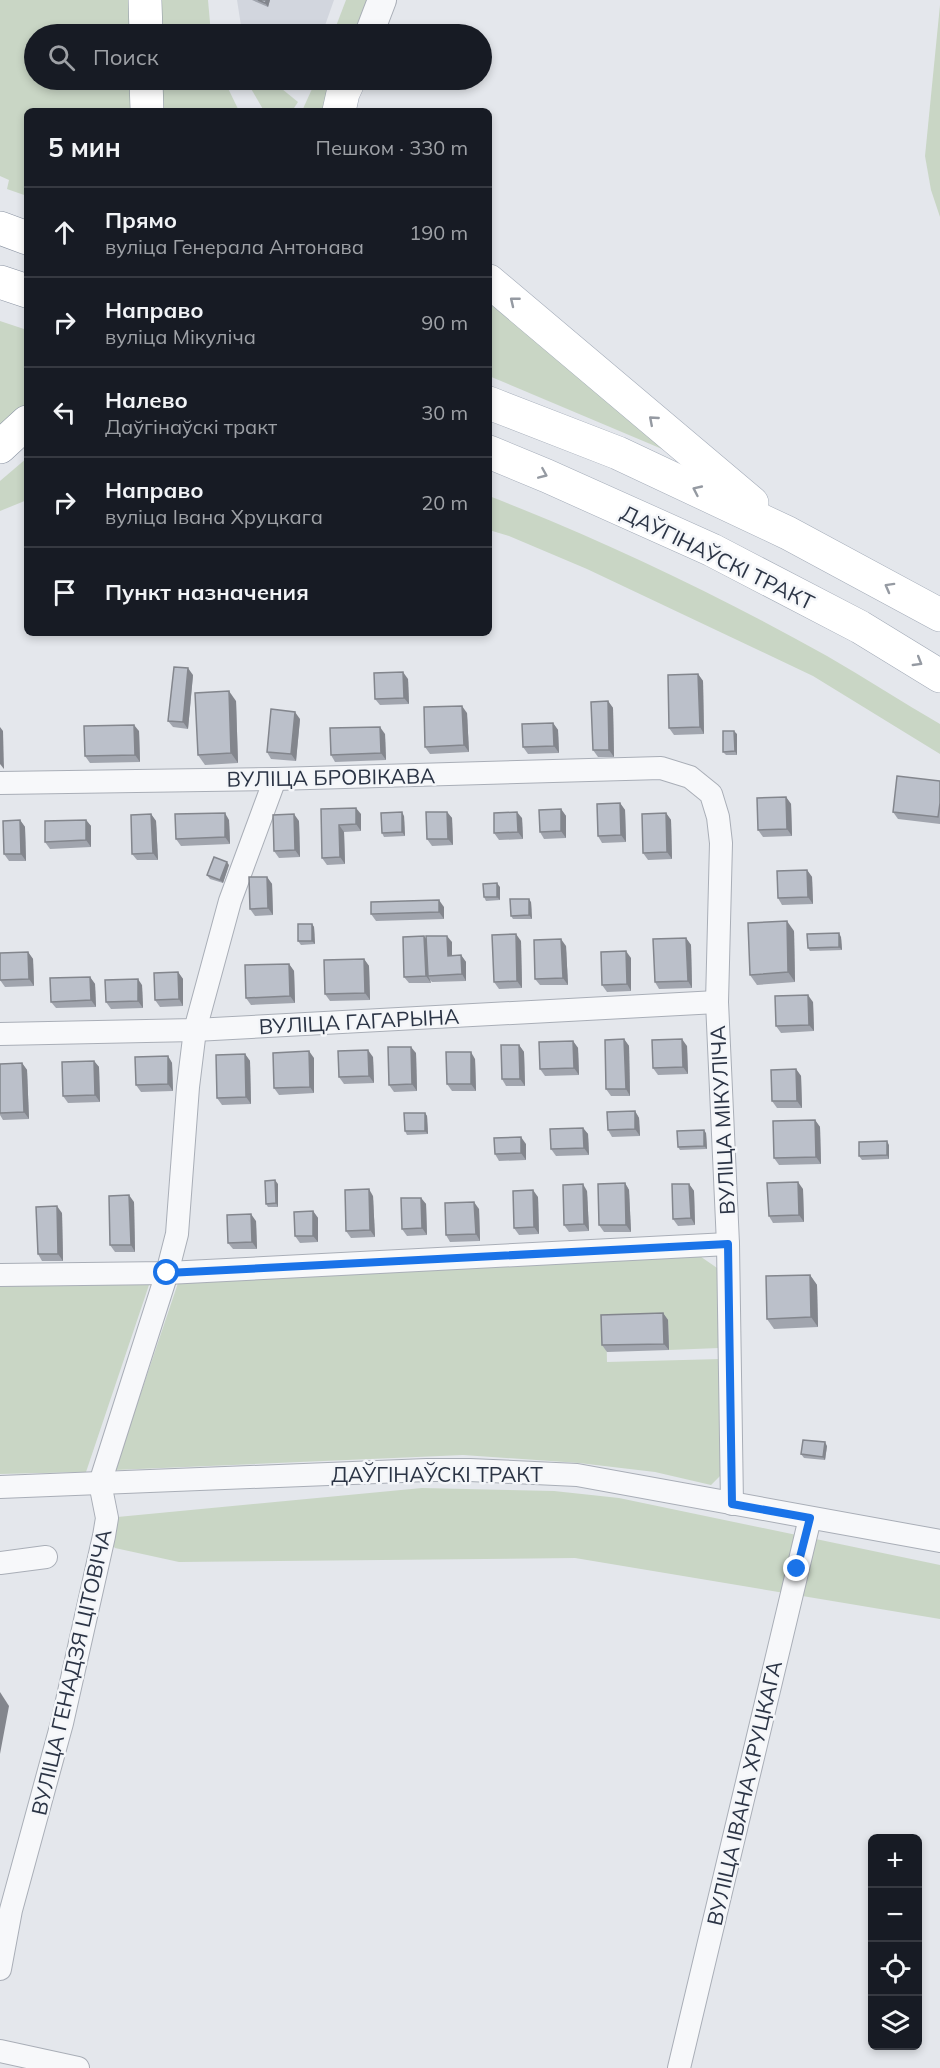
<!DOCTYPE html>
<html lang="ru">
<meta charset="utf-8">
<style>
:root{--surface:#171b24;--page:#20242c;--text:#f1f3f6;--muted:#9ea1a6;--line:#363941}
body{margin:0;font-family:Mulish,sans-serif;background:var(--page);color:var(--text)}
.controls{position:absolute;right:18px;bottom:18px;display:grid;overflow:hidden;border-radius:9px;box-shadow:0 3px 9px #0003}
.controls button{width:54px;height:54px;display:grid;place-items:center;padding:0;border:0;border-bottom:2px solid var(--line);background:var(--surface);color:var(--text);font:30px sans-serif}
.stop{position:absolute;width:18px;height:18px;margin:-14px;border:4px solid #1a73e8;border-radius:50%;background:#fff}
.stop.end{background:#1a73e8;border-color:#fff;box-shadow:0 2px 6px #0008}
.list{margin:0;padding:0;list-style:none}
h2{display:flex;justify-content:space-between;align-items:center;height:78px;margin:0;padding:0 24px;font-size:26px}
h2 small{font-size:20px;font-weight:400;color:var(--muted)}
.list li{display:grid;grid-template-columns:39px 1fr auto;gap:18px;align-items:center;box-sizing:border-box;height:90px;padding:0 24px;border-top:2px solid var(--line)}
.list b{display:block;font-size:22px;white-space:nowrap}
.list p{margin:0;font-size:20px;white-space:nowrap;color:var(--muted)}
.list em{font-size:20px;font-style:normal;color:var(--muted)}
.icon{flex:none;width:33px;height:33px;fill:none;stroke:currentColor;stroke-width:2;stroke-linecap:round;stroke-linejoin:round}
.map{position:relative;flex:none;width:940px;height:2068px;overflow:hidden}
.search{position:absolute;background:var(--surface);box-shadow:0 3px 9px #0003;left:24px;top:24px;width:468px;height:66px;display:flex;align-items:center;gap:15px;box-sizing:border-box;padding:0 21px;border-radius:33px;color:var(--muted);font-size:22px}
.panel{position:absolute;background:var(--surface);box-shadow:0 3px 9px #0003;left:24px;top:108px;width:468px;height:528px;border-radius:9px}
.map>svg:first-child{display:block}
.built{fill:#d2d6de}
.green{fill:#c9d6c5}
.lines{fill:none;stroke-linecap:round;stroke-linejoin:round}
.minor-casing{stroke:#a9aeb7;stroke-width:24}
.tertiary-casing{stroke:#a9aeb7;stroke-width:30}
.primary-casing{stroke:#a3abb8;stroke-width:34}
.trunk-casing{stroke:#8b94a3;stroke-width:34}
.minor{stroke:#f7f8fa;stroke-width:22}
.tertiary{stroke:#f7f8fa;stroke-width:28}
.primary{stroke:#fff;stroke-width:33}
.trunk{stroke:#fff;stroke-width:33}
.wall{fill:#a1a5ae}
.shaded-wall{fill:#83868d}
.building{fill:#bbc0ca;stroke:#83868d;stroke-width:1.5}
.oneway{stroke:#959aa2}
.route{stroke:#1a73e8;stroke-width:8}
.labels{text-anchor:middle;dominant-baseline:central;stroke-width:5;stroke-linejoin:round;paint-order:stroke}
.street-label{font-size:21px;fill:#2b3445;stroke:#f4f6f9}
</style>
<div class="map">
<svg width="940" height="2068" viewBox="0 0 940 2068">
<rect width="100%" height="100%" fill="#e4e7ec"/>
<polygon class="built" points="237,0 334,0 322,34 305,34 289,28 285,34 245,34 242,32"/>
<g class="green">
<polygon points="0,0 130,0 131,34 34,34 34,80 132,80 133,111 27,111 27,196 7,189 9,180 0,176"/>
<polygon points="157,0 208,0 211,34 157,34"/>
<polygon points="346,0 369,0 357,34 333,34"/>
<polygon points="940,5 940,217 931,190 925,156"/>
<polygon points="158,80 224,80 239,111 158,111"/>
<polygon points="246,80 271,80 298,102 292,111 264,111"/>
<polygon points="316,80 340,80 330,111 302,111"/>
<polygon points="489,296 674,454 489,376"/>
<polygon points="0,321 27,330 27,403 0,428"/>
<polygon points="27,458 27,500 0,511 0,481"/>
<path d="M489 496C605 541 718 595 827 656 865 678 902 702 940 724V754L813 676 587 569 509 536 489 530Z"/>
<polygon points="694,1252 720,1270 719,1348 669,1350 668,1320 606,1321 607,1362 721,1359 722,1474 711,1485 655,1472 579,1463 463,1455 115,1470 178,1283"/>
<polygon points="150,1282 86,1472 0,1474 0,1285"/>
<polygon points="422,1488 554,1491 619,1498 940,1565 940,1619 575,1558 179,1562 115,1548 104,1536 107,1518"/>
</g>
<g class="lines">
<g class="minor-casing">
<g id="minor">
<polyline points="0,783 275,779 661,768 690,777 711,794 718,817 721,843 717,1002 728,1244 732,1504"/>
<polyline points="0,1034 195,1030 717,1002"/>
<polyline points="0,1275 167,1273 728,1244"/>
<polyline points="0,1487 427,1470 470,1470 577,1475 940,1541"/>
<polyline points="0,1563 46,1557"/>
<polyline points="0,1969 11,1910 62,1723 104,1536 107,1518 100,1483 167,1273 177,1234 188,1087 195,1030 230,901 275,779"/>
<polyline points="0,2051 78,2068"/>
<polyline points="679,2068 810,1518"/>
</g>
</g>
<g class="tertiary-casing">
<polyline id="tertiary" points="369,34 382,0"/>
</g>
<g class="primary-casing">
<g id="primary">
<polyline points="339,111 343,93 349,80"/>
<polyline points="489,281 752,503"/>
<polyline points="489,403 618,453 788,533 940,615"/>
<polyline points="489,452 547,476 712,550 860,627 940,676"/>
</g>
</g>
<g class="trunk-casing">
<g id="trunk">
<polyline points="145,0 146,34"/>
<polyline points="146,80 147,111"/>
<polyline points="0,228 27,238"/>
<polyline points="0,282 27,291"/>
<polyline points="0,447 27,422"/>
</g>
</g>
<use href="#minor" class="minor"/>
<use href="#tertiary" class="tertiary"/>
<use href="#primary" class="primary"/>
<use href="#trunk" class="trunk"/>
</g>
<g class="wall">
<polygon points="252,0 270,0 268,7"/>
<polygon points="698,674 703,681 704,734 674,735 669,728"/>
<polygon points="193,675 188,729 173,727 168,721"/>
<polygon points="408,679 409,704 380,705 375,699"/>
<polygon points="236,701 238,763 205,765 198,755"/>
<polygon points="608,701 613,708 614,757 598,757 593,750"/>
<polygon points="467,713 469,752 430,754 425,747"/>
<polygon points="300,719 296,761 271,759 267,752"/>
<polygon points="553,723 558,730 559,753 528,754 523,747"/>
<polygon points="139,731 140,762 90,763 85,756"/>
<polygon points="385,734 386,760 335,762 331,755"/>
<polygon points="737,734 737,755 726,755 723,752"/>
<polygon points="940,781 940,824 898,819 893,812"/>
<polygon points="786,797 791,804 792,836 763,837 758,830"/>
<polygon points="620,803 625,810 626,842 602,843 598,836"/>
<polygon points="321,809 361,814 361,831 344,832 345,864 327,865 322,858"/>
<polygon points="561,809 566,816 566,838 544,839 540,832"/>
<polygon points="447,812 452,818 453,845 432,846 427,839"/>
<polygon points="666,813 671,820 672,859 648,860 643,853"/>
<polygon points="151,814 156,821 158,860 137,860 132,854"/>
<polygon points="404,816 405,836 384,837 382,833"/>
<polygon points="522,818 523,839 499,840 494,833"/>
<polygon points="20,820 25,827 26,861 9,861 4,854"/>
<polygon points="86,820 91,826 91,847 50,849 45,842"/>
<polygon points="229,820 230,844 181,846 176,839"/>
<polygon points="299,821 300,857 279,858 274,851"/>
<polygon points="229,865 223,883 210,879 207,875"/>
<polygon points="807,870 812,877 813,904 782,905 778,898"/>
<polygon points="267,877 272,884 273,915 255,916 250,909"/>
<polygon points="500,887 500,900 486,901 484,897"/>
<polygon points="531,902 532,919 513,919 511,916"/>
<polygon points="444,907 444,919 376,921 371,914"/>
<polygon points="312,924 314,927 315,944 301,945 298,941"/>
<polygon points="794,931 795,982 757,985 750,975"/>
<polygon points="424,936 426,939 452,942 452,956 461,955 466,962 466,981 432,982 430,980 431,983 409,983 404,977"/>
<polygon points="841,937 842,950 810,951 808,948"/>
<polygon points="686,938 691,945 692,988 659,989 655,982"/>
<polygon points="521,941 522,988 499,989 494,982"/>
<polygon points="566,946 568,985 540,985 535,979"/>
<polygon points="28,952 33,959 34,986 5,987 0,980"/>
<polygon points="631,958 631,991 607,992 602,985"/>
<polygon points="364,959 369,966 370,1000 330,1001 325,994"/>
<polygon points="289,964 294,971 295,1003 251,1005 246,998"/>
<polygon points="178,972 183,979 183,1006 160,1007 155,1000"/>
<polygon points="90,977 95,984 96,1007 56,1008 51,1002"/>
<polygon points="142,985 143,1008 111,1009 106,1002"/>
<polygon points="813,1002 814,1031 781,1033 776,1026"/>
<polygon points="624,1039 629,1046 630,1096 611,1096 606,1089"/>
<polygon points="573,1041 578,1048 579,1075 545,1076 540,1069"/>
<polygon points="519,1045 524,1052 525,1086 506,1086 502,1079"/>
<polygon points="687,1046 688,1074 658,1075 653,1068"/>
<polygon points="416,1053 417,1091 394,1092 389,1085"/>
<polygon points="245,1054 250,1061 251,1104 222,1105 217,1098"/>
<polygon points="168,1056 172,1063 173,1091 141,1092 136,1085"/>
<polygon points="373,1057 374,1083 344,1084 339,1077"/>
<polygon points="314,1058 314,1093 279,1095 274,1088"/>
<polygon points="475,1059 476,1091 452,1091 447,1084"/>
<polygon points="94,1061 99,1067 100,1102 68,1103 63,1096"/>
<polygon points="22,1063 27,1070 29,1119 3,1120 0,1115 0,1064"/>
<polygon points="796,1069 801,1076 802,1108 777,1108 772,1101"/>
<polygon points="635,1111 639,1118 640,1136 612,1137 608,1130"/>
<polygon points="425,1113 427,1116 428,1134 407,1135 405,1131"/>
<polygon points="815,1120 820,1127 821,1164 779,1165 774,1158"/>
<polygon points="583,1128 588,1134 589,1155 556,1156 551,1149"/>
<polygon points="706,1133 707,1149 680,1150 678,1147"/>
<polygon points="526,1144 526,1160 499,1161 495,1154"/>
<polygon points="889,1145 889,1159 862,1160 859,1156"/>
<polygon points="625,1183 629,1190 631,1232 604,1232 599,1225"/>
<polygon points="278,1184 278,1207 268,1207 266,1204"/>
<polygon points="689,1184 694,1191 695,1225 678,1226 673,1219"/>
<polygon points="803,1189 804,1222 773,1223 769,1216"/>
<polygon points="587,1191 589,1231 569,1232 564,1225"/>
<polygon points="373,1196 375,1237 351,1238 346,1231"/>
<polygon points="538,1197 539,1234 519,1235 514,1228"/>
<polygon points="421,1198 426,1204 427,1235 407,1236 402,1229"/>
<polygon points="134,1202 135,1252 115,1252 110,1245"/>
<polygon points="479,1209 480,1241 450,1242 446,1235"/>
<polygon points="313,1211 318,1218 318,1242 300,1243 295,1236"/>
<polygon points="62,1213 63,1261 42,1261 38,1254"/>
<polygon points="256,1221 257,1249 233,1249 228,1243"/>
<polygon points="810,1275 817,1285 818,1327 774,1329 767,1319"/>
<polygon points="663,1313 668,1320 669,1350 607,1352 602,1345"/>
<polygon points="827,1446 825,1460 804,1458 801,1454"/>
</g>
<g class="shaded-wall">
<polygon points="267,0 270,0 268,7 265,3"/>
<polygon points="188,668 193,675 188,729 183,722"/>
<polygon points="403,672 408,679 409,704 404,698"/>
<polygon points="698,674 703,681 704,734 700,727"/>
<polygon points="229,691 236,701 238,763 231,753"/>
<polygon points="608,701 613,708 614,757 609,750"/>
<polygon points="462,706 467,713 469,752 464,745"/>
<polygon points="295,712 300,719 296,761 291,754"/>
<polygon points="553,723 558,730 559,753 554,746"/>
<polygon points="134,725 139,731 140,762 135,755"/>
<polygon points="0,727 3,731 4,769 0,764"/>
<polygon points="380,727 385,734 386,760 381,753"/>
<polygon points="734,731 737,734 737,755 735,751"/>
<polygon points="786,797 791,804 792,836 787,829"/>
<polygon points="620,803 625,810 626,842 621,835"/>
<polygon points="356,808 361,814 361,831 356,824"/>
<polygon points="561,809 566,816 566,838 561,831"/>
<polygon points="402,812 404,816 405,836 402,832"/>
<polygon points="447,812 452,818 453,845 448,839"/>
<polygon points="517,812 522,818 523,839 518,832"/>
<polygon points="225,813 229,820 230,844 225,837"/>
<polygon points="666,813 671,820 672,859 667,852"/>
<polygon points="151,814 156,821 158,860 153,853"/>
<polygon points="294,814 299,821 300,857 295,850"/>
<polygon points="20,820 25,827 26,861 21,854"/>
<polygon points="86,820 91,826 91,847 86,840"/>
<polygon points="339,825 344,832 345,864 340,857"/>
<polygon points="227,862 229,865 223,883 220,880"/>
<polygon points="807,870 812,877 813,904 808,897"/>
<polygon points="267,877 272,884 273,915 268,908"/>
<polygon points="497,883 500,887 500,900 497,897"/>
<polygon points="529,899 531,902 532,919 529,915"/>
<polygon points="439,900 444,907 444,919 439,912"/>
<polygon points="787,921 794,931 795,982 788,972"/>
<polygon points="312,924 314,927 315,944 312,941"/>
<polygon points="839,933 841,937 842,950 839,947"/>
<polygon points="516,934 521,941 522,988 517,981"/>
<polygon points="424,936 429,943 428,976 430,980 431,983 426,976"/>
<polygon points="447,936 452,942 452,963 448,956"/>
<polygon points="686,938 691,945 692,988 688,981"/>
<polygon points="561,939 566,946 568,985 563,978"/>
<polygon points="626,951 631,958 631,991 627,984"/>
<polygon points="28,952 33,959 34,986 29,979"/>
<polygon points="461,955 466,962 466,981 462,974"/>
<polygon points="364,959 369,966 370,1000 365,993"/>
<polygon points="289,964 294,971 295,1003 290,996"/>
<polygon points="178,972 183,979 183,1006 179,999"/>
<polygon points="90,977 95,984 96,1007 91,1000"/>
<polygon points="138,979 142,985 143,1008 138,1001"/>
<polygon points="808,995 813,1002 814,1031 809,1025"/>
<polygon points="624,1039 629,1046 630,1096 626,1089"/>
<polygon points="682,1039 687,1046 688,1074 683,1067"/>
<polygon points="573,1041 578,1048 579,1075 574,1068"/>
<polygon points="519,1045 524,1052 525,1086 520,1079"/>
<polygon points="411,1047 416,1053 417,1091 412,1084"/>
<polygon points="368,1050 373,1057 374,1083 369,1076"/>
<polygon points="309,1051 314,1058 314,1093 310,1087"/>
<polygon points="471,1052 475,1059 476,1091 471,1084"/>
<polygon points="245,1054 250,1061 251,1104 246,1097"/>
<polygon points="168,1056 172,1063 173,1091 168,1084"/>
<polygon points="94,1061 99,1067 100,1102 95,1095"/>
<polygon points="22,1063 27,1070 29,1119 24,1112"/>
<polygon points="796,1069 801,1076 802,1108 797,1101"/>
<polygon points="635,1111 639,1118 640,1136 635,1129"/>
<polygon points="425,1113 427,1116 428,1134 425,1131"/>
<polygon points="815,1120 820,1127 821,1164 816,1157"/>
<polygon points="583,1128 588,1134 589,1155 584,1148"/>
<polygon points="704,1130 706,1133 707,1149 704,1146"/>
<polygon points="521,1137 526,1144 526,1160 521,1153"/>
<polygon points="887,1141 889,1145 889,1159 887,1155"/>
<polygon points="275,1180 278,1184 278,1207 276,1203"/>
<polygon points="798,1182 803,1189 804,1222 799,1215"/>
<polygon points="625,1183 629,1190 631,1232 626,1225"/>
<polygon points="583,1184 587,1191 589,1231 584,1224"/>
<polygon points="689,1184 694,1191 695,1225 691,1218"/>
<polygon points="369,1189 373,1196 375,1237 370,1230"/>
<polygon points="533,1190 538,1197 539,1234 534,1227"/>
<polygon points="129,1195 134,1202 135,1252 131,1245"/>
<polygon points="421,1198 426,1204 427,1235 422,1228"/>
<polygon points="474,1202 479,1209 480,1241 476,1234"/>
<polygon points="57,1206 62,1213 63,1261 58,1254"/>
<polygon points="313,1211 318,1218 318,1242 313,1236"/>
<polygon points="251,1214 256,1221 257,1249 252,1242"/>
<polygon points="810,1275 817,1285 818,1327 811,1317"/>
<polygon points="663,1313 668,1320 669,1350 664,1344"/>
<polygon points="825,1442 827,1446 825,1460 823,1457"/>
<polygon points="0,1692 9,1706 0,1754"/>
</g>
<g class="building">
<polygon points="258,0 267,0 265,3"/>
<polygon points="174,667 188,668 183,722 168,721"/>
<polygon points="403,672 404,698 375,699 374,673"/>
<polygon points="698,674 700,727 669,728 668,675"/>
<polygon points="229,691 231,753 198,755 195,693"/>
<polygon points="608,701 609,750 593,750 591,702"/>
<polygon points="462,706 464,745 425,747 424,707"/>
<polygon points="271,709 295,712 291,754 267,752"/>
<polygon points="553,723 554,746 523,747 522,724"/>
<polygon points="134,725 135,755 85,756 84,726"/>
<polygon points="380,727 381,753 331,755 330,728"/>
<polygon points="723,731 734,731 735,751 723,752"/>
<polygon points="897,776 940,781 940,803 938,817 893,812"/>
<polygon points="786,797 787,829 758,830 757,798"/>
<polygon points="620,803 621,835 598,836 597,804"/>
<polygon points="356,808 356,824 339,825 340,857 322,858 321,809"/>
<polygon points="561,809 561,831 540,832 539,810"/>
<polygon points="402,812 402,832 382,833 381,813"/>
<polygon points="426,812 447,812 448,839 427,839"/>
<polygon points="517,812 518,832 494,833 494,813"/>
<polygon points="225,813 225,837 176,839 175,814"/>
<polygon points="666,813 667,852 643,853 642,814"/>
<polygon points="151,814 153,853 132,854 131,815"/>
<polygon points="294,814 295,850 274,851 273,815"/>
<polygon points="20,820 21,854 4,854 3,821"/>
<polygon points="86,820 86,840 45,842 45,821"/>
<polygon points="214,857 227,862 220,880 207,875"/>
<polygon points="807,870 808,897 778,898 777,871"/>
<polygon points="249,877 267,877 268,908 250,909"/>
<polygon points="497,883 497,897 484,897 483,884"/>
<polygon points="510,899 529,899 529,915 511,916"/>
<polygon points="439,900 439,912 371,914 371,902"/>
<polygon points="787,921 788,972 750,975 748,923"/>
<rect x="298" y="924" width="14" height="17"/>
<polygon points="839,933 839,947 808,948 807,934"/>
<polygon points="516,934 517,981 494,982 492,935"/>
<polygon points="424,936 426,976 404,977 403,937"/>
<polygon points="426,936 447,936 448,956 461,955 462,974 428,976"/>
<polygon points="686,938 688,981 655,982 653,939"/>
<polygon points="561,939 563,978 535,979 534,940"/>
<polygon points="626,951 627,984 602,985 601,952"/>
<polygon points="28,952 29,979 0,980 0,953"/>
<polygon points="364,959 365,993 325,994 324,960"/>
<polygon points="289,964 290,996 246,998 245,965"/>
<polygon points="178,972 179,999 155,1000 154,973"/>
<polygon points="90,977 91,1000 51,1002 50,978"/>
<polygon points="138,979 138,1001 106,1002 105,980"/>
<polygon points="808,995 809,1025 776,1026 775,996"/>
<polygon points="624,1039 626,1089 606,1089 605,1040"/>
<polygon points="682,1039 683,1067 653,1068 652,1040"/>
<polygon points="573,1041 574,1068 540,1069 539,1042"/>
<polygon points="501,1045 519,1045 520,1079 502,1079"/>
<polygon points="388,1047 411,1047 412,1084 389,1085"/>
<polygon points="368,1050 369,1076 339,1077 338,1051"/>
<polygon points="309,1051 310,1087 274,1088 273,1053"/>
<polygon points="446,1052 471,1052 471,1084 447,1084"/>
<polygon points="245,1054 246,1097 217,1098 216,1055"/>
<polygon points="168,1056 168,1084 136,1085 135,1057"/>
<polygon points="94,1061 95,1095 63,1096 62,1062"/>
<polygon points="22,1063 24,1112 0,1113 0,1064"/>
<polygon points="796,1069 797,1101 772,1101 771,1070"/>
<polygon points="635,1111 635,1129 608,1130 607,1112"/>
<polygon points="404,1113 425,1113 425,1131 405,1131"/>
<polygon points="815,1120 816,1157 774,1158 773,1121"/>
<polygon points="583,1128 584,1148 551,1149 550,1129"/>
<polygon points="704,1130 704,1146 678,1147 677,1131"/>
<polygon points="521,1137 521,1153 495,1154 494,1138"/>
<polygon points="887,1141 887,1155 859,1156 859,1142"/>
<polygon points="275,1180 276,1203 266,1204 265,1181"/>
<polygon points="798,1182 799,1215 769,1216 767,1183"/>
<polygon points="625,1183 626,1225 599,1225 598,1184"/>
<polygon points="583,1184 584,1224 564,1225 563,1185"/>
<polygon points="672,1184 689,1184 691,1218 673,1219"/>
<polygon points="369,1189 370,1230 346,1231 345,1190"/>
<polygon points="533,1190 534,1227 514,1228 513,1191"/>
<polygon points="129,1195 131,1245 110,1245 109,1196"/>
<polygon points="401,1198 421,1198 422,1228 402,1229"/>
<polygon points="474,1202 476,1234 446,1235 445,1203"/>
<polygon points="57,1206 58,1254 38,1254 36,1207"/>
<polygon points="313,1211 313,1236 295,1236 294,1212"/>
<polygon points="251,1214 252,1242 228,1243 227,1215"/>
<polygon points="810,1275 811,1317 767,1319 766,1276"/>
<polygon points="663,1313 664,1344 602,1345 601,1315"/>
<polygon points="803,1440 825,1442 823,1457 801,1454"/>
</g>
<defs><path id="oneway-chevron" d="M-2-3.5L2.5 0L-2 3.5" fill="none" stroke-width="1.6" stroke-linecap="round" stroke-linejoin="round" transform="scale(1.5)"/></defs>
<g class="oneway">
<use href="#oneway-chevron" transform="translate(514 301) rotate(-141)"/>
<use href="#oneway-chevron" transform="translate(653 420) rotate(-139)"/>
<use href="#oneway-chevron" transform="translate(543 474) rotate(23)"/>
<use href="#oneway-chevron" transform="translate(697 490) rotate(-155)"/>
<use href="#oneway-chevron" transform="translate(889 587) rotate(-151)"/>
<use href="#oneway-chevron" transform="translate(918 662) rotate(31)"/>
</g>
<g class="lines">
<polyline class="route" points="167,1273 728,1244 732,1504 810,1518 797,1569"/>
</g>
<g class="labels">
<g class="street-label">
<text transform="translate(718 557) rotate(26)">ДАЎГІНАЎСКІ ТРАКТ</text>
<text transform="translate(331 777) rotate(-1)">ВУЛІЦА БРОВІКАВА</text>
<text transform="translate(359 1021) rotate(-3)">ВУЛІЦА ГАГАРЫНА</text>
<text transform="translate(722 1120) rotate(-93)">ВУЛІЦА МІКУЛІЧА</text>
<text x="437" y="1474">ДАЎГІНАЎСКІ ТРАКТ</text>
<text transform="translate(71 1672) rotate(-77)">ВУЛІЦА ГЕНАДЗЯ ЦІТОВІЧА</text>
<text transform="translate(744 1793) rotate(-77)">ВУЛІЦА ІВАНА ХРУЦКАГА</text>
</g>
</g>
</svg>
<div class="controls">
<button>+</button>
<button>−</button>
<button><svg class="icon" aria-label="locate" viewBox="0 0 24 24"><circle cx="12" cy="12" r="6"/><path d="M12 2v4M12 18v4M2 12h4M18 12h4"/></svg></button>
<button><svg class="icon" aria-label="layers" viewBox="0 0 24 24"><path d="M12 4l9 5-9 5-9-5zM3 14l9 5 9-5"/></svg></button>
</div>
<div class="stop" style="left:167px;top:1273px"></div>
<div class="stop end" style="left:797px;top:1569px"></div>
<div class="search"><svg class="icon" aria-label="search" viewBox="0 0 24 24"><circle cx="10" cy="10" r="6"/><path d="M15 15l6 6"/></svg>Поиск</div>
<section class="panel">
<h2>5 мин<small>Пешком · 330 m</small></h2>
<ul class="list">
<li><svg class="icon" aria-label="ahead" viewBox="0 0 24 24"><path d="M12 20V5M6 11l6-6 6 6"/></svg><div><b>Прямо</b><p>вуліца Генерала Антонава</p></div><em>190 m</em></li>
<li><svg class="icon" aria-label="right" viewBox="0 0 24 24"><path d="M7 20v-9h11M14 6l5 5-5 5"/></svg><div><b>Направо</b><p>вуліца Мікуліча</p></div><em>90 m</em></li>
<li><svg class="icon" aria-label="left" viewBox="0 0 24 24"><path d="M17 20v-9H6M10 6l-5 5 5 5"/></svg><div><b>Налево</b><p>Даўгінаўскі тракт</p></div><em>30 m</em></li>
<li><svg class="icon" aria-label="right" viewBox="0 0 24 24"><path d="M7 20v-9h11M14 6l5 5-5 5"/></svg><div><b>Направо</b><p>вуліца Івана Хруцкага</p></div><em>20 m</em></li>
<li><svg class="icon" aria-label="arrive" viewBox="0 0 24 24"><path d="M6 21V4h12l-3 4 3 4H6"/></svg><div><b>Пункт назначения</b></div></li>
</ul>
</section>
</div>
